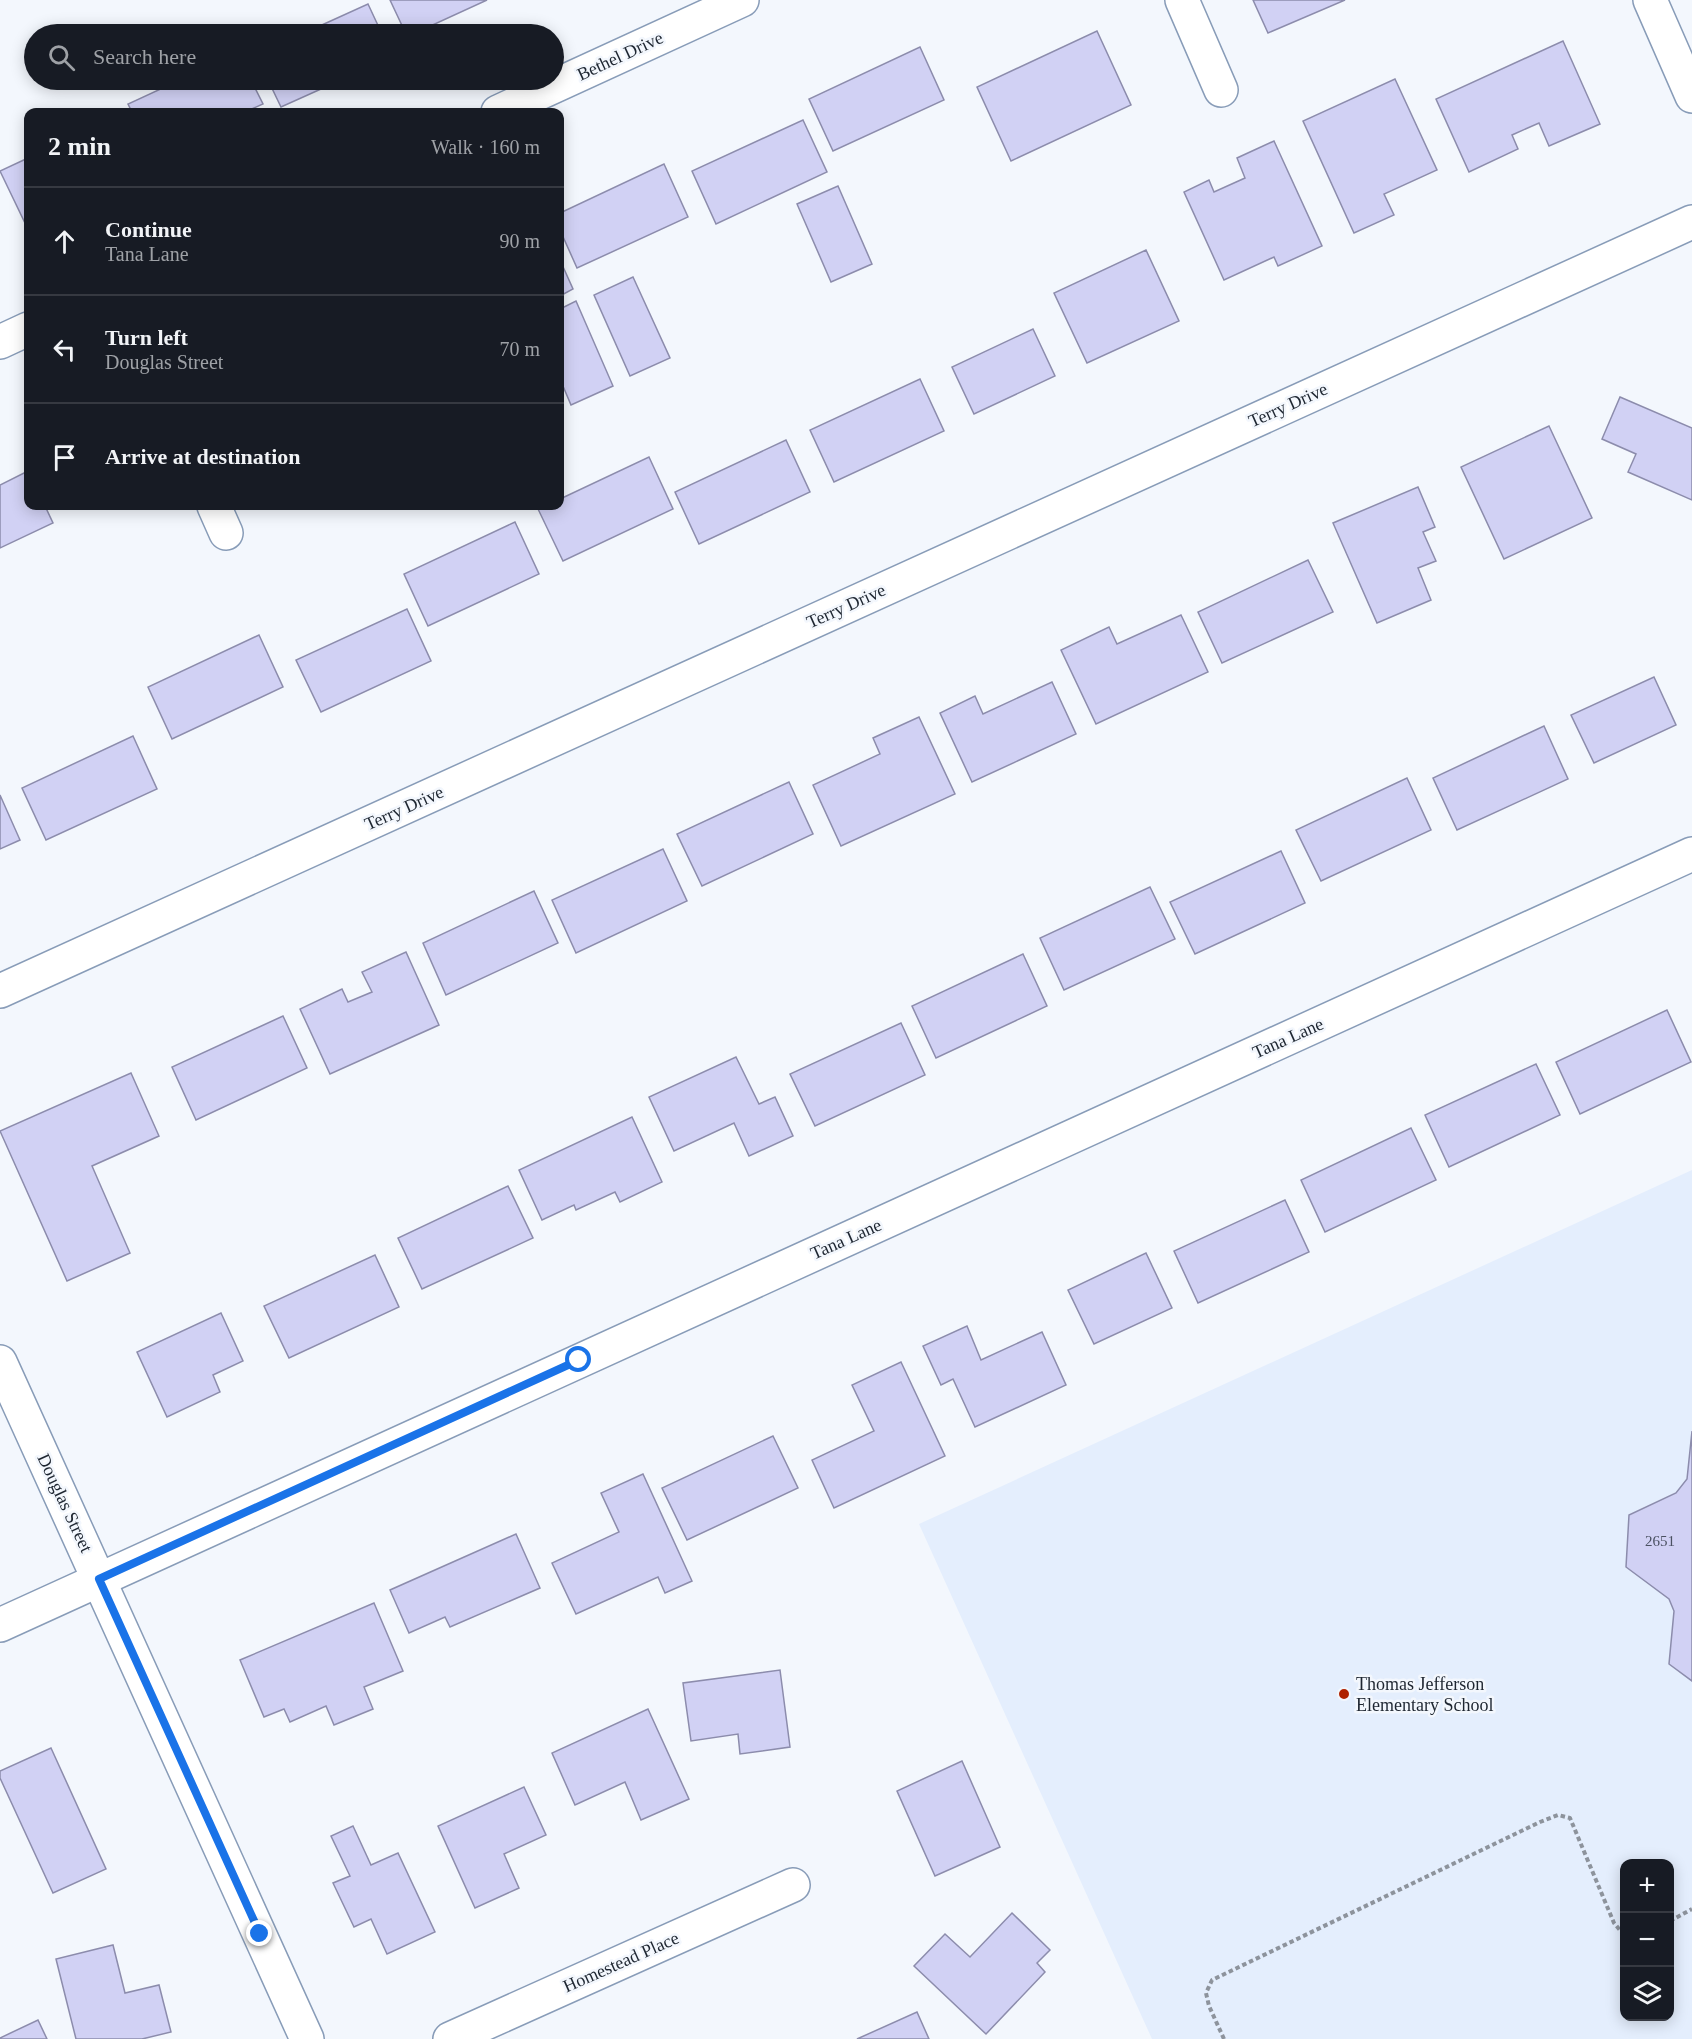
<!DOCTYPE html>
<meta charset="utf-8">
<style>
:root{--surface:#171b24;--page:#242831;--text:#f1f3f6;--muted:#9ea1a6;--line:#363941}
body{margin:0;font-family:"Times New Roman",serif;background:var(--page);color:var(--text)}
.controls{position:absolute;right:18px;bottom:18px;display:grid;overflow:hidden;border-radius:12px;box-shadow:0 3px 15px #0003}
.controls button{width:54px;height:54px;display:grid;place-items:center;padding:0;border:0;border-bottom:2px solid var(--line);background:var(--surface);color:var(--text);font:30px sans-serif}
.stop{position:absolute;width:18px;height:18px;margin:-14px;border:4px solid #1a73e8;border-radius:50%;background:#fff}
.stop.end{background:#1a73e8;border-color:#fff;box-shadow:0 2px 6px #0008}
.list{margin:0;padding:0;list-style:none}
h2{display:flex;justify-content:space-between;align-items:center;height:78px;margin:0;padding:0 24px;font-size:26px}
h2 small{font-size:20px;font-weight:400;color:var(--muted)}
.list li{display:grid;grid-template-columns:39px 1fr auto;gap:18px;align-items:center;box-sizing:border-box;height:108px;padding:0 24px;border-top:2px solid var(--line)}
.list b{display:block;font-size:22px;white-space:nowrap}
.list p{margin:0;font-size:20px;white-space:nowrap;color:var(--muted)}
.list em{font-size:20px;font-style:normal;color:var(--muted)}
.icon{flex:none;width:33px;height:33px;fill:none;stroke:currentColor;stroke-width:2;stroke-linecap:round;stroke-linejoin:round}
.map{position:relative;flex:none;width:1692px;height:2039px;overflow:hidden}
.search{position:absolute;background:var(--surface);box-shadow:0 3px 15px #0003;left:24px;top:24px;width:540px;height:66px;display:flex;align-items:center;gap:15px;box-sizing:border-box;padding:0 21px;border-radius:33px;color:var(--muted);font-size:22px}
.panel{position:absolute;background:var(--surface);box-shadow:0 3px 15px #0003;left:24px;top:108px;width:540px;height:402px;border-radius:12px}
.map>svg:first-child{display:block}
.built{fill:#e4eefd;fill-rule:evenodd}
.building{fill:#d1d1f4;stroke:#8c8cac;stroke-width:1.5}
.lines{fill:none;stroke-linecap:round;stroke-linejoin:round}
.minor-casing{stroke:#889cb8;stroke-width:36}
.path{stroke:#8d939c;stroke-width:4;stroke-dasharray:4.5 3;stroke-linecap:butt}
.minor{stroke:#fff;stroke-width:33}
.route{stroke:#1a73e8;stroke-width:8}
.poi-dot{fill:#af2201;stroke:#f3f7fd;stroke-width:2}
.labels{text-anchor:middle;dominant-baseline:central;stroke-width:5;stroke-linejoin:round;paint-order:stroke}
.number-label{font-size:15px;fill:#4b5162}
.street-label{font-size:18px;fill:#1e2631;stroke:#f3f7fd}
.poi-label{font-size:18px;fill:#1e2631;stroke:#f3f7fd;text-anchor:start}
</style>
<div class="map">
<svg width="1692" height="2039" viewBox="0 0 1692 2039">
<rect width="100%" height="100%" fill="#f3f7fd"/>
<path class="built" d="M1692 1170V2039H1152L919 1524ZM1624 1864H1670V2016H1624Z"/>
<g class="building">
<polygon points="390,0 487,0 413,34 406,34"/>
<polygon points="1253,0 1345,0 1268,33"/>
<polygon points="368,4 382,34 302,34"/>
<polygon points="1097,31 1131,105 1011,161 977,87"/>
<polygon points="1563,41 1600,124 1549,146 1539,123 1512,135 1518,149 1469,172 1436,99"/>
<polygon points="920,47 944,100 833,151 809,99"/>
<polygon points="1395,79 1437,170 1384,194 1394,215 1354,233 1303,121"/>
<polygon points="180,80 251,80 263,104 245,112 132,112 128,104"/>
<polygon points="268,80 341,80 281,107"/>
<polygon points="803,120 827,172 716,224 692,171"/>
<polygon points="1274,141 1322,246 1278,266 1274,257 1224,280 1184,192 1209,180 1214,192 1245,178 1237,158"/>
<polygon points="28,158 28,222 25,223 0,171"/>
<polygon points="664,164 688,217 577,268 560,230 560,213"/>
<polygon points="838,186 872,264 831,282 797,204"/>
<polygon points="1146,250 1179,321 1087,363 1054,293"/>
<polygon points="560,260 573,289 560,296"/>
<polygon points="633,277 670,358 630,376 594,295"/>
<polygon points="576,301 613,386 571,405 560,379 560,309"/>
<polygon points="1033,329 1055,376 974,414 952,367"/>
<polygon points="920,379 944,431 834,482 810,430"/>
<polygon points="1620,397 1692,428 1692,500 1628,472 1636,454 1602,439"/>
<polygon points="1549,426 1592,518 1504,559 1461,467"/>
<polygon points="786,440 810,492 699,544 675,492"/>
<polygon points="649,457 673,509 563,561 538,509 545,506 560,506 560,499"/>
<polygon points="28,471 28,506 45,506 53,523 0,548 0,485"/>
<polygon points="1418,487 1435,527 1423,532 1436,561 1418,568 1431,600 1377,623 1333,523"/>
<polygon points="515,522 539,574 428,626 404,574"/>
<polygon points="1308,560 1333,612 1222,663 1198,612"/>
<polygon points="407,609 431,661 321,712 296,660"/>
<polygon points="1181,615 1208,672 1096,724 1061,650 1109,627 1117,644"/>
<polygon points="259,635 283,687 172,739 148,687"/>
<polygon points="1654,677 1676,725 1594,763 1571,715"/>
<polygon points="1052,682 1076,734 972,782 940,713 975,696 983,714"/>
<polygon points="919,717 955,794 841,846 813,785 880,754 873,738"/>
<polygon points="1544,726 1568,779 1457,830 1433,778"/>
<polygon points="133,736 157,789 46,840 22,788"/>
<polygon points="1407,778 1431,830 1321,881 1296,830"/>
<polygon points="789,782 813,834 702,886 677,834"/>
<polygon points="0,795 20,840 0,849"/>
<polygon points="663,849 687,901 576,953 552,900"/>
<polygon points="1281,851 1305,903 1195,954 1170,902"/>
<polygon points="1150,887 1175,939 1064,990 1040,938"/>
<polygon points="534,891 558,943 446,995 423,943"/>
<polygon points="406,952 439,1025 330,1074 300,1009 342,989 348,1002 372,992 362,972"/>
<polygon points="1023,954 1047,1006 936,1058 912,1006"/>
<polygon points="1667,1010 1691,1062 1580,1114 1556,1062"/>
<polygon points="283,1016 307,1068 196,1120 172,1067"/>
<polygon points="901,1023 925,1075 815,1126 790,1074"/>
<polygon points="736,1057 759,1104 775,1097 793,1136 749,1156 734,1123 674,1151 649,1097"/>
<polygon points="1536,1064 1560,1115 1449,1167 1425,1115"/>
<polygon points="131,1073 159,1136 92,1166 130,1253 67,1281 0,1131"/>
<polygon points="632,1117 662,1182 620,1202 615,1192 576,1210 574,1205 542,1220 519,1170"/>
<polygon points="1411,1128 1436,1180 1325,1232 1301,1180"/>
<polygon points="508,1186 533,1238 422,1289 398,1238"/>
<polygon points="1285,1200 1309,1252 1198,1303 1174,1251"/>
<polygon points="1146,1253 1172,1308 1094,1344 1068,1290"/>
<polygon points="375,1255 399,1307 289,1358 264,1306"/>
<polygon points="221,1313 243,1361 213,1375 220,1392 167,1417 137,1352"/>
<polygon points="967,1326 981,1360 1042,1332 1066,1385 975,1427 953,1379 941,1385 923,1346"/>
<polygon points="901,1362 945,1456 834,1508 812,1460 874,1431 852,1385"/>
<polygon points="1692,1431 1692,1681 1669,1664 1674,1611 1669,1599 1626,1567 1629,1515 1676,1493 1687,1479"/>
<polygon points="773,1436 798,1488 687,1540 662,1488"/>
<polygon points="643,1474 692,1581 665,1593 658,1577 576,1614 552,1563 619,1532 601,1493"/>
<polygon points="516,1534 540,1588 450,1627 445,1617 409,1633 390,1590"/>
<polygon points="374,1603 403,1671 364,1687 373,1709 334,1725 326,1706 290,1722 284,1709 264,1717 240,1660"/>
<polygon points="780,1670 790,1747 740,1754 738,1734 691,1741 683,1683"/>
<polygon points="648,1709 689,1799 641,1820 625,1782 575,1805 552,1753"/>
<polygon points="51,1748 106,1869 53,1893 0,1778 0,1771"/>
<polygon points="962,1761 1000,1847 935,1876 897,1791"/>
<polygon points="524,1787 546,1835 504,1854 519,1888 475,1908 438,1826"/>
<polygon points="353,1826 371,1865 398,1853 435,1932 387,1954 371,1919 354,1927 333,1883 350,1876 331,1836"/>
<polygon points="1012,1913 1050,1950 1037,1963 1045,1972 986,2034 914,1966 945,1934 970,1957"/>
<polygon points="113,1945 125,1993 159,1985 171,2032 142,2039 76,2039 56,1959"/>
<polygon points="917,2012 929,2039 857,2039"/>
<polygon points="38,2020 47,2039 0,2039 0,2038"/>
</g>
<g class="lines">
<g class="minor-casing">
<g id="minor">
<polyline points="1182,0 1221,90"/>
<polyline points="1650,0 1692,96"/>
<polyline points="498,112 742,0"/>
<polyline points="0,342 28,329"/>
<polyline points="214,506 226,533"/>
<polyline points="0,991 1692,222"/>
<polyline points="0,1362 307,2039"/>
<polyline points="0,1625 1692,854"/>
<polyline points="450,2039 793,1885"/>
</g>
</g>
<g class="path">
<polyline points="1670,1921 1692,1909"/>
<polyline points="1224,2039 1209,2006 1206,1993 1212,1980 1540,1822 1558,1815 1570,1818 1614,1923 1624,1935"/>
</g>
<use href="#minor" class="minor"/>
</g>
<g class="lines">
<polyline class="route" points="260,1934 99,1579 579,1360"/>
</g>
<circle class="poi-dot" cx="1344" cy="1694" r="6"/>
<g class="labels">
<g class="number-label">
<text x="1660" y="1541">2651</text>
</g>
<g class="street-label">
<text transform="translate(620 56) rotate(-25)">Bethel Drive</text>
<text transform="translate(1288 405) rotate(-24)">Terry Drive</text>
<text transform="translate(846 606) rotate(-24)">Terry Drive</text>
<text transform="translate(404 808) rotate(-24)">Terry Drive</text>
<text transform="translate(1288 1038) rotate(-24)">Tana Lane</text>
<text transform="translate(846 1239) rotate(-24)">Tana Lane</text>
<text transform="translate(65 1503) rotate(65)">Douglas Street</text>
<text transform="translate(621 1962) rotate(-24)">Homestead Place</text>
</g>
<g class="poi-label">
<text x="1356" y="1684">Thomas Jefferson<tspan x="1356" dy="21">Elementary School</tspan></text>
</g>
</g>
</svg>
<div class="controls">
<button>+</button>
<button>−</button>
<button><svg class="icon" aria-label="layers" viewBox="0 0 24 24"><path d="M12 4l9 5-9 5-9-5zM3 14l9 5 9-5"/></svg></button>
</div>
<div class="stop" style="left:579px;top:1360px"></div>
<div class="stop end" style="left:260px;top:1934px"></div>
<div class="search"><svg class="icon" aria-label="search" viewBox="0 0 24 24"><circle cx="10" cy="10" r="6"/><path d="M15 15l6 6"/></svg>Search here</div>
<section class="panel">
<h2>2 min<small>Walk · 160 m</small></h2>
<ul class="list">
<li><svg class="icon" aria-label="ahead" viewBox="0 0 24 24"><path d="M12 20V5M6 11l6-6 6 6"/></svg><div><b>Continue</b><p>Tana Lane</p></div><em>90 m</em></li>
<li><svg class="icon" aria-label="left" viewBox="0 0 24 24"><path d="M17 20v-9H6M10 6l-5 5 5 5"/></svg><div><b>Turn left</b><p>Douglas Street</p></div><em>70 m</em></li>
<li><svg class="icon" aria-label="arrive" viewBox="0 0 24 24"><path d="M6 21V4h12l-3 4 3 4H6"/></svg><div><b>Arrive at destination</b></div></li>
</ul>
</section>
</div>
